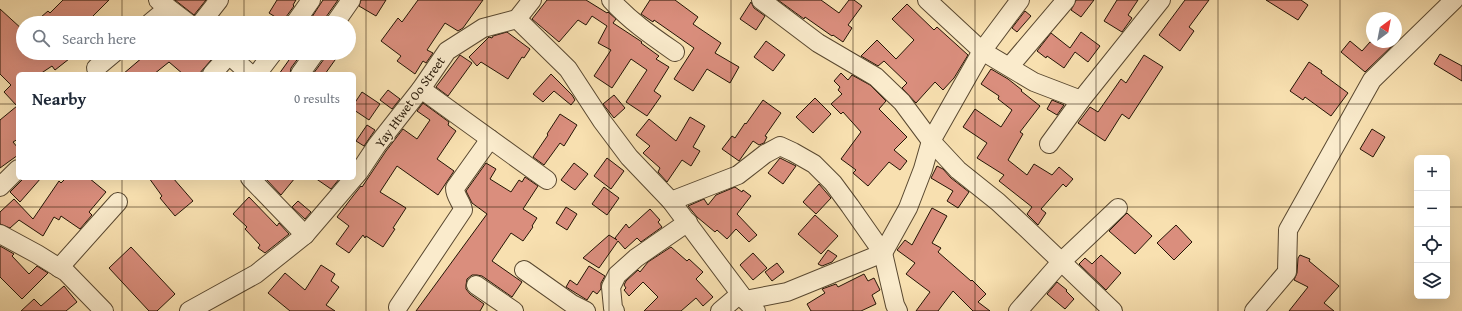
<!DOCTYPE html>
<meta charset="utf-8">
<style>
:root{--surface:#fff;--page:#f6f6f7;--text:#1f2937;--muted:#747a83;--line:#e0e1e3}
body{margin:0;font-family:"Gentium Book Plus",serif;background:var(--page);color:var(--text)}
.controls{position:absolute;right:12px;bottom:12px;display:grid;overflow:hidden;border-radius:6px;box-shadow:0 4px 16px #0002}
.controls button{width:36px;height:36px;display:grid;place-items:center;padding:0;border:0;border-bottom:1px solid var(--line);background:var(--surface);color:var(--text);font:20px sans-serif}
.compass{position:absolute;left:1366px;top:12px;width:36px;height:36px;border-radius:50%;background:var(--surface);box-shadow:0 4px 16px #0002;rotate:32deg}
.list{margin:0;padding:0;list-style:none}
h2{display:flex;justify-content:space-between;align-items:center;height:52px;margin:0;padding:0 16px;font-size:17px}
h2 small{font-size:13px;font-weight:400;color:var(--muted)}
.icon{flex:none;width:22px;height:22px;fill:none;stroke:currentColor;stroke-width:2;stroke-linecap:round;stroke-linejoin:round}
.map{position:relative;flex:none;width:1462px;height:311px;overflow:hidden}
.search{position:absolute;background:var(--surface);box-shadow:0 4px 16px #0002;left:16px;top:16px;width:340px;height:44px;display:flex;align-items:center;gap:10px;box-sizing:border-box;padding:0 14px;border-radius:22px;color:var(--muted);font-size:15px}
.panel{position:absolute;background:var(--surface);box-shadow:0 4px 16px #0002;left:16px;top:72px;width:340px;height:108px;border-radius:6px}
.map>svg:first-child{display:block}
.building{fill:#da8e7d;stroke:#241505}
.lines{fill:none;stroke-linecap:round;stroke-linejoin:round}
.minor-casing{stroke:#594830;stroke-width:20}
.minor{stroke:#faebcc;stroke-width:18}
.grid{fill:none;stroke:#241505;stroke-width:1;stroke-opacity:0.55}
.labels{text-anchor:middle;dominant-baseline:central;stroke-width:3;stroke-linejoin:round;paint-order:stroke}
.street-label{font-size:13px;fill:#241505;stroke:#faebcc}
</style>
<div class="map">
<svg width="1462" height="311" viewBox="0 0 1462 311">
<rect width="100%" height="100%" fill="#f8e0b0"/>
<filter id="stains"><feTurbulence type="fractalNoise" baseFrequency=".005" numOctaves="4"/><feColorMatrix values="0 0 0 0 .2 0 0 0 0 .09 0 0 0 0 .02 0 0 0 .5 -.17"/></filter>
<radialGradient id="worn" r=".72"><stop offset=".6" stop-color="#630" stop-opacity="0"/><stop offset="1" stop-color="#630" stop-opacity=".3"/></radialGradient>
<g class="building">
<polygon points="63,0 109,0 86,23 34,23 48,11 50,13"/>
<polygon points="175,0 206,0 194,15"/>
<polygon points="277,0 296,0 293,5 294,6 286,17 285,23 269,13"/>
<polygon points="323,0 338,0 326,17 325,23 308,23"/>
<polygon points="361,0 386,0 376,16 359,6"/>
<polygon points="418,0 483,0 463,28 458,31 445,23 427,50 433,53 426,63 423,61 415,74 397,61 401,56 381,41 398,18 402,22"/>
<polygon points="547,0 586,0 607,13 608,12 616,19 613,23 642,42 641,43 659,56 656,59 669,67 654,91 661,96 647,116 626,102 647,70 631,59 612,88 594,76 611,50 598,43 607,26 592,16 586,25 578,20 559,42 532,19"/>
<polygon points="650,0 675,0 698,17 693,24 721,43 715,53 739,67 730,83 707,69 693,91 674,79 694,48 654,20 653,22 641,14"/>
<polygon points="778,0 821,0 839,13 849,0 854,0 862,6 848,25 852,28 843,42 833,35 832,36 805,17 804,19"/>
<polygon points="1076,0 1094,0 1081,17 1071,10"/>
<polygon points="1117,0 1138,0 1128,15 1132,18 1122,32 1104,21"/>
<polygon points="1185,0 1209,0 1189,27 1194,31 1180,51 1159,35"/>
<polygon points="1266,0 1301,0 1308,5 1298,20"/>
<polygon points="751,2 754,8 765,16 756,30 740,19"/>
<polygon points="907,4 934,30 937,27 968,55 954,78 943,90 935,82 916,103 902,88 907,83 884,61 878,66 861,56 877,40 896,59 914,40 892,19"/>
<polygon points="0,9 23,30 23,53 64,53 69,59 55,70 52,66 40,74 18,74 18,139 13,142 18,148 18,155 0,168 0,120 17,106 4,92 11,85 0,74"/>
<polygon points="1025,11 1031,16 1017,32 1012,28"/>
<polygon points="507,32 530,49 524,58 522,57 508,79 481,62 477,66 469,57 489,37 492,38 493,36"/>
<polygon points="1081,32 1100,46 1088,62 1075,52 1064,68 1047,56 1046,58 1037,51 1051,33 1070,48"/>
<polygon points="766,41 785,55 773,71 754,57"/>
<polygon points="1350,41 1362,51 1370,42 1396,42 1365,72 1341,52"/>
<polygon points="140,53 205,53 212,59 199,74 183,74 169,62 154,74 123,74 143,57"/>
<polygon points="294,53 302,53 291,68 290,74 279,74"/>
<polygon points="325,53 340,53 325,74 313,74 324,59"/>
<polygon points="1440,54 1462,66 1462,81 1434,64"/>
<polygon points="460,55 472,63 448,96 436,87"/>
<polygon points="1144,55 1163,67 1129,119 1122,114 1105,141 1078,123 1090,107 1098,112 1121,79 1126,83"/>
<polygon points="1309,62 1322,71 1321,73 1348,93 1331,116 1305,97 1303,100 1290,91"/>
<polygon points="991,69 1008,79 1022,90 1021,91 1040,106 1020,132 1023,134 1008,160 1027,175 1034,164 1052,175 1059,167 1073,179 1066,187 1063,184 1041,209 1046,213 1038,225 1027,214 1032,207 999,181 1004,175 977,158 987,143 963,127 975,109 1001,127 1012,110 998,99 999,96 981,84"/>
<polygon points="841,73 848,80 852,75 870,85 886,101 879,109 907,137 894,150 907,161 900,170 889,162 868,186 853,173 856,170 841,159 861,132 843,112 841,114 831,104 842,94 838,90 840,87 834,81"/>
<polygon points="551,74 572,95 575,100 571,105 554,91 543,102 533,94"/>
<polygon points="388,90 400,99 392,109 380,100"/>
<polygon points="362,92 380,104 369,120 354,110 354,104"/>
<polygon points="614,95 625,108 614,118 603,104"/>
<polygon points="815,98 831,114 813,133 796,117"/>
<polygon points="763,100 781,113 765,136 767,137 764,143 759,145 753,141 739,161 722,149 732,136 735,138 745,123 746,124"/>
<polygon points="1052,100 1064,105 1057,115 1047,109"/>
<polygon points="423,103 449,122 448,125 456,131 437,159 454,171 438,195 397,166 380,192 406,208 393,228 395,229 383,247 366,236 365,238 363,235 349,253 336,244 349,226 337,217 353,196 361,186 362,187 386,151 403,129 417,139 430,120 417,111"/>
<polygon points="560,114 577,125 564,146 560,143 544,165 533,157 548,135 547,134"/>
<polygon points="690,117 705,126 693,147 700,151 691,166 682,160 667,182 658,172 660,168 643,153 650,146 636,135 649,119 676,141"/>
<polygon points="367,125 375,130 364,146 356,141"/>
<polygon points="1372,129 1385,137 1373,157 1360,149"/>
<polygon points="607,158 624,171 611,189 594,176"/>
<polygon points="780,158 796,166 783,184 768,173"/>
<polygon points="486,163 496,169 490,179 511,192 519,180 522,182 525,177 538,186 523,209 537,218 532,226 533,227 523,241 511,233 492,261 522,282 512,297 482,276 477,275 472,275 467,279 466,285 466,289 470,294 484,304 480,311 416,311 487,214 472,203 466,191"/>
<polygon points="574,163 588,174 575,190 561,180"/>
<polygon points="937,166 943,169 951,178 969,192 958,208 947,201 953,191 931,178"/>
<polygon points="24,178 41,178 20,202 10,192"/>
<polygon points="66,178 89,178 106,192 89,212 92,215 80,229 61,216 59,220 54,217 43,236 19,220 10,228 0,224 0,212 14,199 33,219 59,181 61,183"/>
<polygon points="149,178 173,178 193,201 175,216 160,198 162,196"/>
<polygon points="265,178 295,178 281,195"/>
<polygon points="315,178 340,178 331,189"/>
<polygon points="819,184 831,198 816,214 803,202"/>
<polygon points="604,187 619,198 607,215 592,204"/>
<polygon points="735,187 742,192 743,190 751,196 737,214 757,235 749,242 736,229 727,239 717,230 715,232 697,217 688,206 704,199 708,205 716,195"/>
<polygon points="249,197 277,226 279,223 289,234 265,253 258,248 260,245 245,229 247,227 233,214"/>
<polygon points="298,201 311,212 305,219 292,207"/>
<polygon points="566,207 577,214 567,230 556,223"/>
<polygon points="932,208 947,216 932,243 941,248 938,252 971,281 972,280 986,294 978,302 990,311 973,311 953,291 938,311 916,311 930,292 906,274 915,263 897,250 905,240 912,245"/>
<polygon points="650,209 660,220 658,222 662,227 641,242 637,238 625,249 618,241 599,268 583,258 609,235 617,240 615,238 626,224 629,228"/>
<polygon points="1127,213 1152,236 1135,254 1109,231"/>
<polygon points="815,215 838,236 821,254 798,234"/>
<polygon points="1176,225 1192,242 1174,260 1157,243"/>
<polygon points="0,246 14,254 12,256 29,274 37,266 48,273 22,299 0,277"/>
<polygon points="131,247 175,294 157,311 149,311 109,268"/>
<polygon points="671,247 687,261 689,259 703,272 696,279 713,297 703,306 696,298 681,311 644,311 658,297 643,282 629,296 624,290 626,288 624,285 626,281 638,270 640,272 648,262"/>
<polygon points="828,250 837,256 832,262 822,266 818,264"/>
<polygon points="753,253 767,268 753,280 740,265"/>
<polygon points="1101,255 1121,273 1106,290 1079,264 1085,258 1092,264"/>
<polygon points="1300,255 1310,259 1309,261 1339,286 1324,303 1334,311 1289,311 1308,287 1294,280 1297,273 1298,258"/>
<polygon points="777,263 784,272 772,281 765,272"/>
<polygon points="321,265 335,274 331,281 339,287 326,305 335,311 290,311 268,293 285,273 305,290"/>
<polygon points="589,266 605,276 601,283 601,289 597,294 593,291 587,300 566,287 570,280 577,285"/>
<polygon points="864,274 868,281 874,278 880,290 872,295 876,304 861,311 811,311 807,304 825,293 822,289 836,284 838,287"/>
<polygon points="1057,282 1067,290 1066,291 1074,299 1065,309 1047,294"/>
<polygon points="64,286 77,302 66,311 21,311 34,299 41,306"/>
</g>
<g class="lines">
<g class="minor-casing">
<g id="minor">
<polyline points="158,0 188,23"/>
<path d="M611 0C630 21 652 36 675 52"/>
<polyline points="761,0 818,43 876,77 902,102 931,141 958,170 998,202 1026,228 1113,311"/>
<polyline points="927,0 982,51 1034,82 1081,100"/>
<polyline points="517,19 568,69 602,121 629,157 671,201 745,300 756,311"/>
<polyline points="150,23 168,8"/>
<polyline points="201,23 219,0"/>
<polyline points="295,23 311,0"/>
<polyline points="335,23 351,0"/>
<polyline points="227,53 250,74"/>
<polyline points="1010,66 1066,0"/>
<polyline points="96,68 114,53"/>
<polyline points="212,74 229,55"/>
<polyline points="257,74 273,53"/>
<polyline points="300,74 315,53"/>
<polyline points="421,89 547,180"/>
<polyline points="1049,144 1081,100 1161,0"/>
<polyline points="250,178 305,235"/>
<polyline points="0,187 18,169"/>
<polyline points="671,201 738,175 765,154 780,146 793,152 814,164 833,183 850,206 883,253 895,305 898,311"/>
<polyline points="0,234 37,254 66,272 104,311"/>
<polyline points="59,268 118,202"/>
<polyline points="524,270 572,304 586,311"/>
<polyline points="476,285 514,311"/>
<polyline points="745,300 787,292 883,253 908,208 923,169 931,141 982,51 1020,0"/>
<path d="M398 307 463 210C462 202 455 197 455 188L490 139"/>
<polyline points="189,311 256,274 305,235 359,172 377,145 421,89 447,51 483,28 517,19 532,0"/>
<polyline points="615,311 613,308 611,287 617,275 636,258 688,222"/>
<polyline points="720,311 740,294"/>
<polyline points="1018,311 1061,262 1118,208"/>
<polyline points="1254,311 1287,272 1288,230 1372,80 1454,0"/>
</g>
</g>
<use href="#minor" class="minor"/>
</g>
<path class="grid" d="M122 0V23M244 0V23M366 0V311M487 0V311M609 0V311M731 0V311M853 0V311M975 0V311M1096 0V311M1218 0V311M1340 0V311M122 53V74M244 53V74M0 104H18M354 104H1462M122 178V311M244 178V311M0 207H1417M1447 207H1462"/>
<g class="labels">
<g class="street-label">
<text transform="translate(410 102) rotate(-54)">Yay Htwet Oo Street</text>
</g>
</g>
<rect width="100%" height="100%" filter="url(#stains)"/>
<rect width="100%" height="100%" fill="url(#worn)"/>
</svg>
<div class="controls">
<button>+</button>
<button>−</button>
<button><svg class="icon" aria-label="locate" viewBox="0 0 24 24"><circle cx="12" cy="12" r="6"/><path d="M12 2v4M12 18v4M2 12h4M18 12h4"/></svg></button>
<button><svg class="icon" aria-label="layers" viewBox="0 0 24 24"><path d="M12 4l9 5-9 5-9-5zM3 14l9 5 9-5"/></svg></button>
</div>
<svg class="compass" viewBox="-18 -18 36 36"><path d="M0-13l5 13h-10z" fill="#e53935"/><path d="M0 13l5-13h-10z" fill="#747a83"/></svg>
<div class="search"><svg class="icon" aria-label="search" viewBox="0 0 24 24"><circle cx="10" cy="10" r="6"/><path d="M15 15l6 6"/></svg>Search here</div>
<section class="panel">
<h2>Nearby<small>0 results</small></h2>
<ul class="list">
</ul>
</section>
</div>
